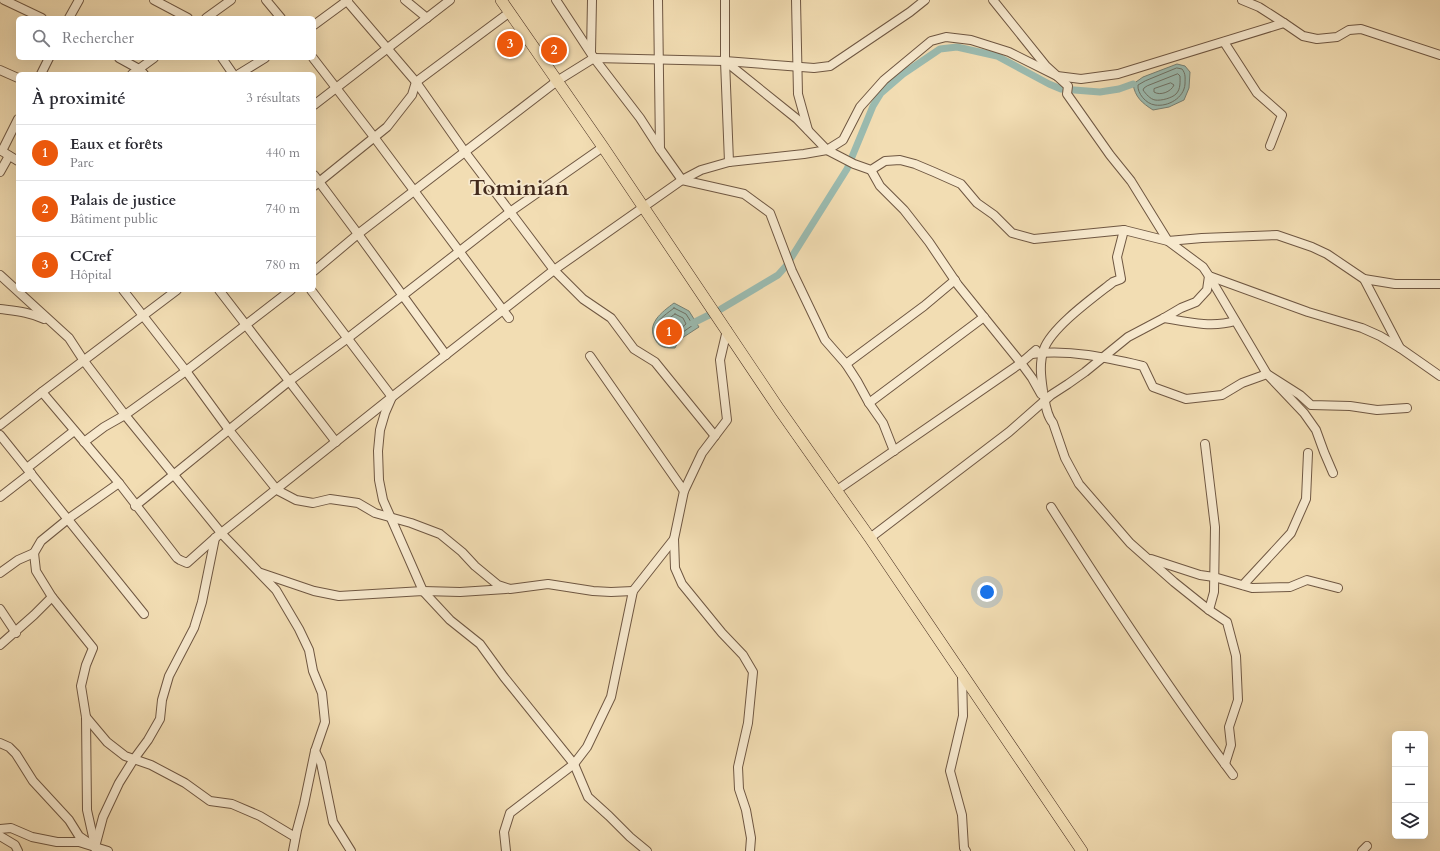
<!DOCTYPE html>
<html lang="fr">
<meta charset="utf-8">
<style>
:root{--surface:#fff;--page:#f7f7f7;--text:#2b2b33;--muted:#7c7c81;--line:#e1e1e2;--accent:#ea580c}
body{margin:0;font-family:Cardo,serif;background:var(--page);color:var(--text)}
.controls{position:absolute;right:12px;bottom:12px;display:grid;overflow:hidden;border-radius:6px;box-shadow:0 4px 16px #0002}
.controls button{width:36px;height:36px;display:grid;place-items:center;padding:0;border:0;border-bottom:1px solid var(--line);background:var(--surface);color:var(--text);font:20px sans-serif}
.you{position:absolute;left:987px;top:592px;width:14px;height:14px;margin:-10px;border:3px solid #fff;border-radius:50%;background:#1a73e8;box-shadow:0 0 0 6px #1a73e833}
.badge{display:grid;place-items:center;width:26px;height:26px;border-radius:50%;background:var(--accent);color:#fff;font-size:13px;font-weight:700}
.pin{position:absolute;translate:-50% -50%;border:2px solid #fff;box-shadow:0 1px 4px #0006}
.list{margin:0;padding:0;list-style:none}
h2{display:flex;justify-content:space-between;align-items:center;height:52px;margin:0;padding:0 16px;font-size:17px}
h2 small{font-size:13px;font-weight:400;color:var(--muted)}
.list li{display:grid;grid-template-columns:26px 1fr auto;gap:12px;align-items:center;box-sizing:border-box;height:56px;padding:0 16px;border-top:1px solid var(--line)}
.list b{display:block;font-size:15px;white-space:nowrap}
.list p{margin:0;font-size:13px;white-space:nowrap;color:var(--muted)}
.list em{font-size:13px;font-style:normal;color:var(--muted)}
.icon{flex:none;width:22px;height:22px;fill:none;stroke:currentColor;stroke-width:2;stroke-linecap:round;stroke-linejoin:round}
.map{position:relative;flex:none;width:1440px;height:851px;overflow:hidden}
.search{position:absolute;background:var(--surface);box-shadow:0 4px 16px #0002;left:16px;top:16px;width:300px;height:44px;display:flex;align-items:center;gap:10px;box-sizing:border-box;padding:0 14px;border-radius:6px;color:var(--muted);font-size:15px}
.panel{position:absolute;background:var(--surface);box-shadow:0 4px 16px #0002;left:16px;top:72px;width:300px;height:220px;border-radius:6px}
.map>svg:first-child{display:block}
.water{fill:#9bbbb0;stroke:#788175}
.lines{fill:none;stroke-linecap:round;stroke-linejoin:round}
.shore{stroke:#6f7266;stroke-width:1}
.canal{stroke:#9bbbb0;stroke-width:7}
.minor-casing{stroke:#6f5742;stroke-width:10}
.major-casing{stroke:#432a1d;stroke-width:12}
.minor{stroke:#f7e9ce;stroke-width:8}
.major{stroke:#f2ddb3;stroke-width:11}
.labels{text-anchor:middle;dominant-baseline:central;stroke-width:3.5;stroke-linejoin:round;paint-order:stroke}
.town-label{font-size:22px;font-weight:bold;fill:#432a1d;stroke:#f7e9ce}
</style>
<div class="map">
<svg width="1440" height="851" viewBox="0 0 1440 851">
<rect width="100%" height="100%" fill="#f2ddb3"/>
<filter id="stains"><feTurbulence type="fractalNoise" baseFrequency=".005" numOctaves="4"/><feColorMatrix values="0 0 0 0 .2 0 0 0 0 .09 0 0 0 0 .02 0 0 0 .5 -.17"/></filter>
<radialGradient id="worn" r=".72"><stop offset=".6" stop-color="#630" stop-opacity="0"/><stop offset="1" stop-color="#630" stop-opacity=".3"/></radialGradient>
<g class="water">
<path d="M1177 64 1185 66 1190 72 1189 88 1184 100 1169 107 1153 110C1142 103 1135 97 1133 84L1143 77Z"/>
<path d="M674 303 689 311 699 327 679 340 675 348C667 348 660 348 656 341 645 324 662 312 674 303Z"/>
</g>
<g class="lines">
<g class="shore">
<path d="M1177 68 1182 69C1186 74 1185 78 1185 84 1184 98 1168 107 1155 105 1146 104 1137 93 1138 85L1145 81Z"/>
<path d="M1178 74 1180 76C1180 81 1181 89 1176 94 1172 98 1161 101 1155 100 1150 99 1146 94 1143 90L1144 88 1147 86Z"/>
<path d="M1171 83 1174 85C1171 92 1160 96 1154 92V89Z"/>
<path d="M674 308 686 314 693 325 676 337 672 344C663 345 653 337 656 326 659 318 668 313 674 308Z"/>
<path d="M675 314 683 318 686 324 668 339C654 331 666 320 675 314Z"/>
</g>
<g class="canal">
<polyline points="721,309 778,275 786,266 847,169 873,106 881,93 903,74 940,49 957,47 997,56 1049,84 1061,89 1100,92 1119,89 1133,84"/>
<polyline points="693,323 709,315"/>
</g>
<g class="minor-casing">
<g id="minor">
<polyline points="4,0 42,18"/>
<polyline points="154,0 188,18"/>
<polyline points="266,0 281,18"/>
<polyline points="346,0 416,82 465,152 554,270 583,299 611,318 634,349 655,362 715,436"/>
<polyline points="405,0 427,18"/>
<polyline points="556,0 594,58 640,118 660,149 682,180 744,194 770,213 792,271 825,340 846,364 857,381 869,403 883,423 894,451"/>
<polyline points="658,0 660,149"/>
<polyline points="725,0 725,61 729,162"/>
<polyline points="796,0 798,94 808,130"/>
<polyline points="993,0 1046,66 1068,86 1067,94 1110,155 1131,181 1168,241 1203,267 1209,276 1308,312 1362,328 1380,336 1400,348"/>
<polyline points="1242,0 1259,7 1284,23"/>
<polyline points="69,18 79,0"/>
<polyline points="206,18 231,0"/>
<polyline points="314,25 348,0"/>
<polyline points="1224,42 1257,93 1282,115 1270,146"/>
<polyline points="591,52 592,0"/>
<polyline points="119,58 139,69 144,74"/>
<polyline points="222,58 233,74"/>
<polyline points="313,58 374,137 509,318"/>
<polyline points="725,61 797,119 827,150 854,164 871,170 885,161 900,160 915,164 934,172 961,184 977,203 994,215 1012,233 1034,239 1124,230 1168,241 1202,238 1277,235 1312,247 1327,254 1364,279 1395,284 1440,284"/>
<polyline points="0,70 18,78"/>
<polyline points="41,74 49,58"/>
<polyline points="132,74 154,58"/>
<polyline points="239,74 265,58"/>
<polyline points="314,105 450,0"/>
<polyline points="0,150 18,161"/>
<polyline points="2,151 18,119"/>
<polyline points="871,170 880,186 904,210 929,242 958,285 1021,363 1032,378 1041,394"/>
<polyline points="0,172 9,156"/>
<polyline points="314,175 358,234 446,355"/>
<polyline points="314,186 387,127 412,95 416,82 510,12"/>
<path d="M1124 230 1117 257 1121 279 1113 282C1094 297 1052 327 1044 349 1039 363 1041 377 1043 391 1045 401 1046 415 1053 423L1065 458 1079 484 1130 543 1174 582 1209 610 1227 622 1236 656 1238 700 1229 727 1231 745 1225 764"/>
<polyline points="314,271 358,234 557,81 594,58 725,61 814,68 830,66 910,12 925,0"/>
<polyline points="0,275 69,338 84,361 125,415 222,534 276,590 299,629 309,650 313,671 322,693 325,722 315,751 304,804 297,830 293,851"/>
<polyline points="1209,276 1267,374 1304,413 1316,430 1324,452 1333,473"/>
<polyline points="1364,279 1400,348 1440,376"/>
<polyline points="123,290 186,371 229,430 277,490 296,500 313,503 330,499 358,503 375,513 411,523 440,534 462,552 475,566 498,585 510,589 548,584 593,591 611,592 633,591"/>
<polyline points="219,290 336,442"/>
<polyline points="311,290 392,397 385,413 380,430 378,451 379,480 383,500 423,591 450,620 480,644 504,677 574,764 588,797 609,816 630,837 647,851"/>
<path d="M0 309C15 311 30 312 44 319"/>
<path d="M1164 318C1187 322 1212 328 1235 321"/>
<path d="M1032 354C1069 349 1108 358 1143 366L1153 387 1186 399 1222 395 1242 383 1267 374 1300 395 1311 405 1350 406 1377 410 1407 408"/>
<polyline points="590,356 684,491"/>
<polyline points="846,364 924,306 955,280"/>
<polyline points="42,392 119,483 177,558 180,560 187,563 215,538 392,397 554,270 682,180 701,170 729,162 804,154 827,150 843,140 860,107 884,80 931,41 946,37 971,40 1009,52 1057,76 1081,79 1118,74 1284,23 1303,36 1317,39 1337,37 1349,30 1361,29 1440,55"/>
<polyline points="869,403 984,317"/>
<polyline points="0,425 42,392 177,290"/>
<polyline points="0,435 144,614"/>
<polyline points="84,442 104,427 125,415 186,371 291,290"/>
<polyline points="1205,444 1215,527 1214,592 1209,610"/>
<polyline points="27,468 74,431"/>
<polyline points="837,490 1021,363 1036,350"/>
<polyline points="0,497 31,473"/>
<polyline points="135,506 288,382 348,338 510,212 603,147"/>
<path d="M1051 507C1109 598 1168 688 1233 775"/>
<polyline points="870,538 1009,432 1051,395 1068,384 1085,372 1128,337 1164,318 1181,308 1196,302 1207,290 1209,276"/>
<polyline points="674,539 675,568 682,584 722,633 743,655 753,672 748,723 738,767 739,789 746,810 751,838 750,851"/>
<polyline points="34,553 36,571 52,597 93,648 86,665 81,686 86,717 87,810 95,846"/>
<polyline points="1151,559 1200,575 1214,577 1252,588 1290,587 1307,580 1338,588"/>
<polyline points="0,573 18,560 34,553 41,541 68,519 119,483"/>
<polyline points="261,573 314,591 339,596 423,591 460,592 506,589"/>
<polyline points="1243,585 1291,533 1306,499 1308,453"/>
<polyline points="0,609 16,633"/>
<polyline points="0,645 34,615 52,597"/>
<polyline points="962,675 963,716 950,771 962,815 964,848 966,851"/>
<polyline points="86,717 107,742 125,756 151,765 185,783 210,801 232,804 260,816 295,837"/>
<polyline points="0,743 9,747 16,754 33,781 69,820 79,836 95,847"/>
<polyline points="315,751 321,763 333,822 351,851"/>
<polyline points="0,829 11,828 32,837 57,842 79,842 108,851"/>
<polyline points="0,836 15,845 18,851"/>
<polyline points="96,851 95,847 103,817 119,783 134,759 148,740 160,719 162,700 169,676 194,628 202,602 215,538"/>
<polyline points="506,851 504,832 510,813 574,764 587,747 611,697 633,591 674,539 684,491 702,453 727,420 720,360 727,330"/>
<polyline points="1362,851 1367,846"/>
</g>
</g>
<g class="major-casing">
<polyline id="major" points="501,0 603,147 779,409 870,538 1082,851"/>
</g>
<use href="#minor" class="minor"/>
<use href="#major" class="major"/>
</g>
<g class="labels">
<g class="town-label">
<text x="519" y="188">Tominian</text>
</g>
</g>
<rect width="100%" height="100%" filter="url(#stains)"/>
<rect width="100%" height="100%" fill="url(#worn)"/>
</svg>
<div class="controls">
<button>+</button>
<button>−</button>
<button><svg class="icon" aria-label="layers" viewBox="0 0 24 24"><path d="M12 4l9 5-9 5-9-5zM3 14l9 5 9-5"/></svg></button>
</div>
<div class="you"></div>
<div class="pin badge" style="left:669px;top:332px">1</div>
<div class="pin badge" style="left:554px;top:50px">2</div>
<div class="pin badge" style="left:510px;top:44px">3</div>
<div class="search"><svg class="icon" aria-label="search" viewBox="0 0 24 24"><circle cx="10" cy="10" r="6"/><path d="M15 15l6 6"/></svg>Rechercher</div>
<section class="panel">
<h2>À proximité<small>3 résultats</small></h2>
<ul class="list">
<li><span class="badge">1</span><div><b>Eaux et forêts</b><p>Parc</p></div><em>440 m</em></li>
<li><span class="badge">2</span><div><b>Palais de justice</b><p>Bâtiment public</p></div><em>740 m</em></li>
<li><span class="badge">3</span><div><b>CCref</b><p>Hôpital</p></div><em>780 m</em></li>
</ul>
</section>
</div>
